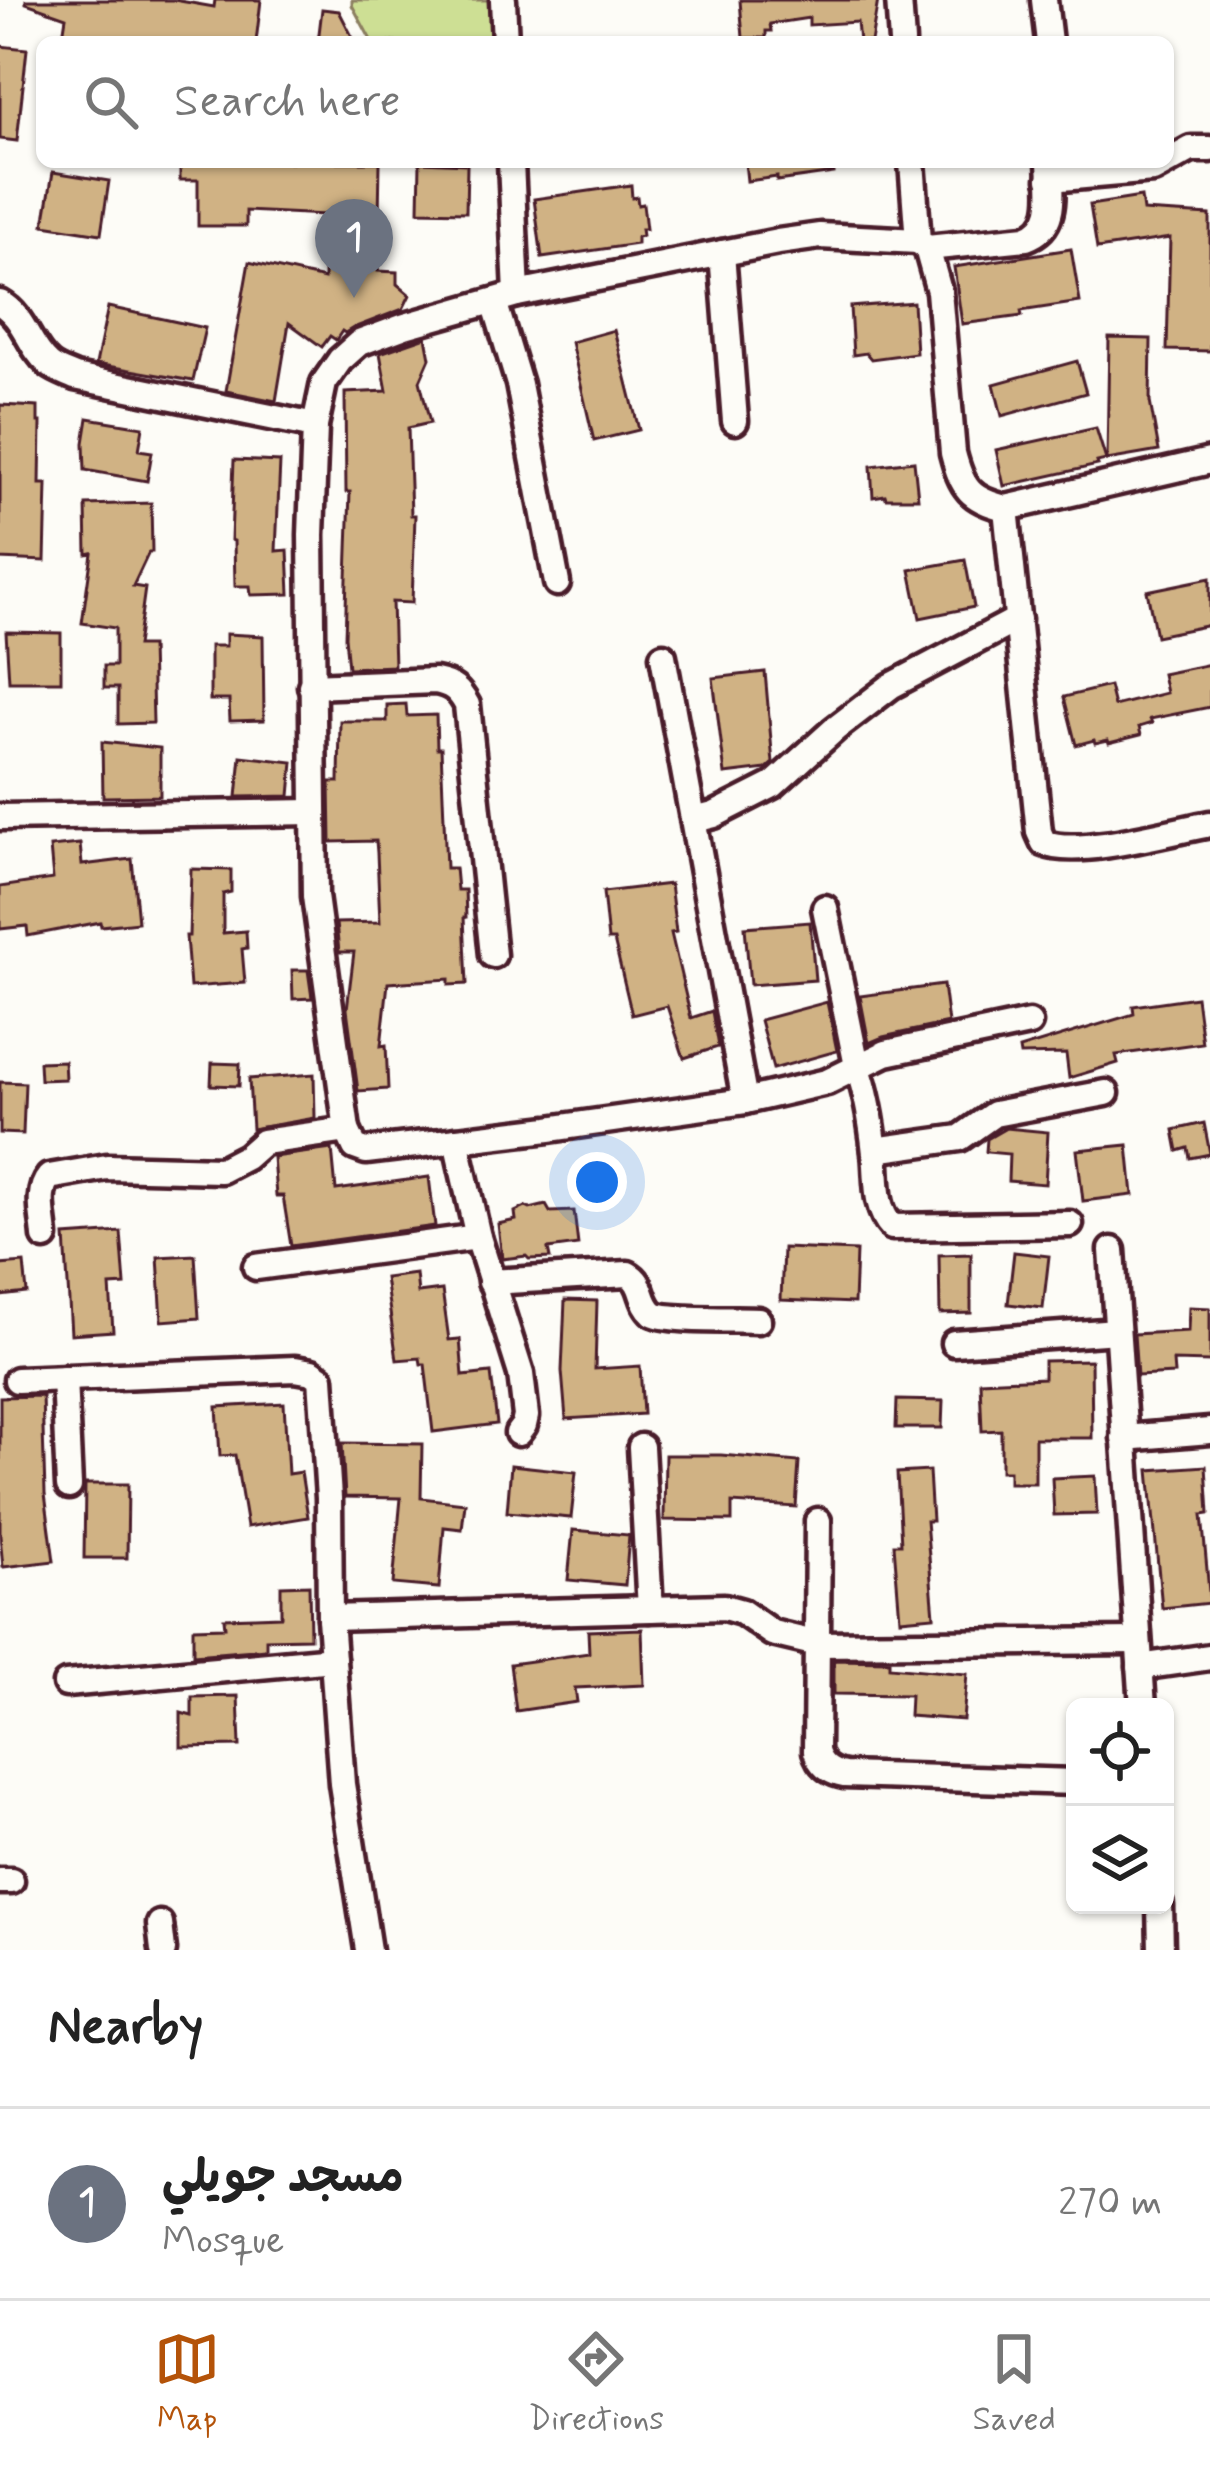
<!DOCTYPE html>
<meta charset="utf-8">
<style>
:root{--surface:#fff;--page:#f6f6f6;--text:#222;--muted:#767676;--line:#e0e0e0;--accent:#b45309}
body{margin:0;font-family:Mynerve,"Playpen Sans Arabic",sans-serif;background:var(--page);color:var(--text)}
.controls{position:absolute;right:36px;bottom:36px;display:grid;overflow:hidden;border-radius:18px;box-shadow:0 3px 9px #0004}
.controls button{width:108px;height:108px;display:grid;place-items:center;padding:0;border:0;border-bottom:3px solid var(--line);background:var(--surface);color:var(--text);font:60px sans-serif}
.you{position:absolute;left:597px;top:1182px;width:42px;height:42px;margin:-30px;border:9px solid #fff;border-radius:50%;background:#1a73e8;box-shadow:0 0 0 18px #1a73e833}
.badge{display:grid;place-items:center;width:78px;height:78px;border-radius:50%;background:var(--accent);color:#fff;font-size:39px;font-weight:700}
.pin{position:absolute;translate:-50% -99px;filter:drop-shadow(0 3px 6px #0008)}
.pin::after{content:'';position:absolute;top:63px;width:42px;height:36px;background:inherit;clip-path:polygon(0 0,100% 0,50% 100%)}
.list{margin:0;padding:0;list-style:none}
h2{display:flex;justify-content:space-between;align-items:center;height:156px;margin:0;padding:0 48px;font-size:51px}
h2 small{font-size:39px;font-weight:400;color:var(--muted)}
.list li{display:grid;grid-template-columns:78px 1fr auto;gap:36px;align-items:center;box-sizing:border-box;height:192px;padding:0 48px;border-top:3px solid var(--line)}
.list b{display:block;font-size:45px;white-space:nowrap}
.list p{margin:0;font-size:39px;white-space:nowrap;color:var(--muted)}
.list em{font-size:39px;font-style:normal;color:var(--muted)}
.icon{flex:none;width:66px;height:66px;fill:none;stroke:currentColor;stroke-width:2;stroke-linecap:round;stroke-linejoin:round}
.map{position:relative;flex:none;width:1210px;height:1950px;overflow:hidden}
.search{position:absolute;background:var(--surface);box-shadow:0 3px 9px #0004;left:36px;right:36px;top:36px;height:132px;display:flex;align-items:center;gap:30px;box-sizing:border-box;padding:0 42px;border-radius:18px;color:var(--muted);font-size:45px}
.sheet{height:348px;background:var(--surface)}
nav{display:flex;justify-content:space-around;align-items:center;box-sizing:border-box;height:168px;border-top:3px solid var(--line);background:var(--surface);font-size:33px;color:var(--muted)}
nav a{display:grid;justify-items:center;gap:6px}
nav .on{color:var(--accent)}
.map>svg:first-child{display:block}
.green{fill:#cddf94;stroke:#8c7f60;stroke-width:3}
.building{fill:#d0b284;stroke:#4a1f2b;stroke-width:3}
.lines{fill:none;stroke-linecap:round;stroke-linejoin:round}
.minor-casing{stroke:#4a1f2b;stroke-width:33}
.minor{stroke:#fdfcf7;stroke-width:24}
</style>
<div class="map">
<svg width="1210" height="1950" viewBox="0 0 1210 1950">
<rect width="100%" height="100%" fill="#fdfcf7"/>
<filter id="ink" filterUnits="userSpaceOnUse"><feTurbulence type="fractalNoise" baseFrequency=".00833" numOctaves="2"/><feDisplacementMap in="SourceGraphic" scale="24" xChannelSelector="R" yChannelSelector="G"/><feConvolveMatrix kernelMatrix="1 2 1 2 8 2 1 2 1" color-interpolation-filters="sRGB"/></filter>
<g filter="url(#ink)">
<polygon class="green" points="352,0 496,0 497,42 372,42 352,5"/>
<g class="building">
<polygon points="26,0 174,0 214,7 215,0 261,0 256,42 62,42 66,17 26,3"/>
<polygon points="740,0 878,0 871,42 859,42 857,22 809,25 809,18 770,24 771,31 766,31 766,38 743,38"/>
<polygon points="322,9 339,11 355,42 318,42"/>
<polygon points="0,46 27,49 17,141 0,139"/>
<polygon points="180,162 380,162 378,271 397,272 397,284 410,295 403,309 353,328 345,333 342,331 336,340 330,336 322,347 289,323 276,401 226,391 249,262 324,279 325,215 246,211 246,226 198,226 198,180 180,180"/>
<polygon points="420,162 467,164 466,212 419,211"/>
<polygon points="745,162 833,162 834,173 777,181 777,177 747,181"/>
<polygon points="53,172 109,181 101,234 44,225"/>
<polygon points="631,185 632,198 637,197 638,205 643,204 646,229 641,229 642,236 637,237 637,244 542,258 534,199"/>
<polygon points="1141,197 1143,211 1210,215 1210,351 1167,350 1170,238 1097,249 1090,205"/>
<polygon points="1071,249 1080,302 1021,311 1022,316 962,324 954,267"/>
<polygon points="913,302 916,353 871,359 866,353 853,355 850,307"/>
<polygon points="108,307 205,328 193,381 96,364"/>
<polygon points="614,330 639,430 594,441 571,342"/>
<polygon points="426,337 430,358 420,381 430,423 408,428 411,515 415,515 412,603 392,602 394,666 348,668 345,637 350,492 346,492 345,393 387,391 380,353"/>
<polygon points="1109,338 1151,339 1150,402 1159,451 1107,460"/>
<polygon points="1077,361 1086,393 1002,416 994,384"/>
<polygon points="0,405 38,407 38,422 41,422 40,484 47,484 45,561 0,559"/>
<polygon points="88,418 143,427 139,450 152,452 147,481 85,470 84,443"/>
<polygon points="1096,428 1106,460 1097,462 1098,465 1004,486 996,450"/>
<polygon points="234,460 280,462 276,551 288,550 290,594 251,595 250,586 235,586 234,541 231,540"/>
<polygon points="914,461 918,498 886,498 885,495 873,497 871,466"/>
<polygon points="151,503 152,552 149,552 133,586 145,588 137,646 151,646 153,723 118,724 118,688 104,688 104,666 115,666 115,628 82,623 92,553 87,554 86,505"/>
<polygon points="965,560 974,607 920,618 910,570"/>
<polygon points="1210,578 1210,625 1156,636 1147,591"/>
<polygon points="6,632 61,633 61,681 9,681"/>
<polygon points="226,634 263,636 264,720 230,721 229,700 210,700 210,646 226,646"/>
<polygon points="1210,664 1210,707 1150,719 1152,723 1139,727 1141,735 1109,743 1108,740 1095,743 1094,740 1076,745 1064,697 1109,686 1114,706 1166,693 1162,674"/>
<polygon points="765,672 773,763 766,769 725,774 713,678"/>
<polygon points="406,704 407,716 436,715 437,748 441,748 446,868 455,868 457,890 465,890 466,917 464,917 467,984 449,985 449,979 388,983 381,1046 386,1045 388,1089 358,1091 347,1009 354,952 339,952 336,923 380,922 377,853 376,841 331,842 330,782 339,782 340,721 387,721 387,705"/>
<polygon points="102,742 160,748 160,796 103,797"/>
<polygon points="241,756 293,762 290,796 237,797"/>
<polygon points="80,844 82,865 132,859 138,922 101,926 100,922 28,936 27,926 0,929 0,887 53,879 50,847"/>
<polygon points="191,869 231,870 231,892 223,894 223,933 246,931 247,948 242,949 245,983 190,987 186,936 189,936"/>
<polygon points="670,884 676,932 671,933 691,1018 712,1011 718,1047 684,1058 667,1006 632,1015 614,940 608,940 603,892"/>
<polygon points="810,922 815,980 750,985 745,927"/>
<polygon points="292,970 308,970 312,998 293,999"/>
<polygon points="943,985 948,1023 883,1037 869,1043 860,996"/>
<polygon points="1196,997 1202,1043 1116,1055 1118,1063 1069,1078 1066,1054 1020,1055 1019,1049 1134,1014 1133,1006"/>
<polygon points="827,1002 837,1051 773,1069 760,1020"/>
<polygon points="64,1061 65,1079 40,1080 39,1062"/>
<polygon points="212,1063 240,1064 239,1086 211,1085"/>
<polygon points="314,1074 315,1118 252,1129 249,1079"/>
<polygon points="0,1082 25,1083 23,1134 0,1133"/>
<polygon points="1204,1123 1210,1154 1190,1158 1188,1148 1178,1151 1174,1130"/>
<polygon points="1006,1128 1048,1132 1045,1184 1008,1181 1009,1154 986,1152 987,1139"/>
<polygon points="1128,1145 1133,1195 1083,1201 1077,1150"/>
<polygon points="332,1149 336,1190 429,1177 435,1226 291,1246 283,1196 276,1196 273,1157"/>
<polygon points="546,1205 550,1212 574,1211 578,1245 548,1249 550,1258 529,1259 526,1256 502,1259 498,1224 516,1220 515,1212 526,1207 530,1209"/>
<polygon points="121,1232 125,1285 110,1286 113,1331 71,1334 65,1236"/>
<polygon points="783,1248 856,1251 854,1303 781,1300"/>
<polygon points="1014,1252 1049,1256 1043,1308 1008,1304"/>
<polygon points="971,1254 971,1313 940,1314 939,1255"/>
<polygon points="195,1255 199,1318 162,1321 158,1257"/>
<polygon points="24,1263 27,1293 0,1296 0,1265"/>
<polygon points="416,1274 418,1293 442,1290 449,1340 460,1339 463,1376 491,1373 497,1424 433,1432 425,1364 421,1364 420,1358 397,1360 385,1278"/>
<polygon points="565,1300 597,1301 595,1369 640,1366 643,1414 566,1419 562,1371"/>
<polygon points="1189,1307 1210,1308 1210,1362 1173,1361 1174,1374 1137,1376 1134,1334 1188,1331"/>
<polygon points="1091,1360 1092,1438 1035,1438 1035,1483 1009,1483 1009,1471 1001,1471 1001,1430 982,1431 980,1381 1044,1378 1044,1361"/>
<polygon points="42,1396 45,1494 54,1561 3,1567 0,1536 0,1397"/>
<polygon points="897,1400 943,1401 942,1428 896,1428"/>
<polygon points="284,1403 288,1474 301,1472 308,1517 247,1527 235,1455 220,1456 217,1407"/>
<polygon points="342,1443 422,1444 421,1498 465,1503 462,1529 444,1527 439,1588 393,1584 401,1498 345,1497"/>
<polygon points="665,1455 721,1455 799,1462 796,1507 732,1503 732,1521 664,1520"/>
<polygon points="511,1465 576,1472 571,1518 507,1512"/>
<polygon points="1206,1466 1209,1514 1202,1515 1210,1603 1162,1608 1149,1470"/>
<polygon points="929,1471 932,1521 926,1521 934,1616 900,1619 894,1544 901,1544 897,1473"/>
<polygon points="1095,1476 1097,1514 1054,1515 1052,1478"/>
<polygon points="85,1484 128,1484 127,1558 84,1558"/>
<polygon points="573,1530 629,1535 625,1585 568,1580"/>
<polygon points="309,1585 310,1638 266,1639 266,1649 193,1655 193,1628 225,1627 224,1618 281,1616 281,1586"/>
<polygon points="642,1629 644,1685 575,1688 577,1702 516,1711 510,1664 589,1653 588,1631"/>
<polygon points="834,1660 889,1661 889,1667 967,1674 963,1720 909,1716 910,1695 834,1694"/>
<polygon points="238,1696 240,1746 181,1747 181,1713 192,1716 192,1697"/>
</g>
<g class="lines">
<g class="minor-casing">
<g id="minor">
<polyline points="503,0 505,42"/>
<polyline points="899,0 902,42"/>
<polyline points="1044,0 1049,42"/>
<polyline points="511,162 517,294"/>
<path d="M912 162 918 241 927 248 939 291 953 453C962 488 970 500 1006 508L1210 461"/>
<polyline points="1050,179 1153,170 1191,149 1210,149"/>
<polyline points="918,241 820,236 778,242 517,294 405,326 359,343 340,360 324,383 315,426 311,535 315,896 347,1130 355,1147 366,1151 549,1129 745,1101 827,1082 886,1053 1029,1023"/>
<path d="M927 248 1026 238C1059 227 1051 190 1050 162"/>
<polyline points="722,253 735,421"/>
<polyline points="494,301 519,384 557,583"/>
<path d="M0 303C25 317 28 346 49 364 56 370 66 373 75 377L315 426"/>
<path d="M1006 508 1039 832 1044 843C1076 858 1172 831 1210 824"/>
<polyline points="663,656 745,1101"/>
<path d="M311 686 435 681C452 684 459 690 467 705L493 955"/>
<polyline points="0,817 313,812"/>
<polyline points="694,820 714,815 773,785 835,729 891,686 1018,619"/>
<path d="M825 908 857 1066C867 1093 872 1124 875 1153 878 1178 874 1208 892 1227L1070 1224"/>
<polyline points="456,1140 478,1237 521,1374 526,1416 524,1425 518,1433"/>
<polyline points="875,1150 960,1138 994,1114 1106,1093"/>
<path d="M45 1237C44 1218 36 1192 49 1177L107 1167 221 1170 246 1157 263 1142 347 1130"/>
<polyline points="1112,1250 1143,1707"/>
<polyline points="256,1267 478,1237"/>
<path d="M491 1282 628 1274C645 1283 639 1301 653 1313 664 1321 739 1319 758 1320"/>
<polyline points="954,1343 1117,1331"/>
<polyline points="64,1378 69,1486"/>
<polyline points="17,1380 295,1369 312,1372 321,1378 329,1498 330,1618 342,1784 368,1950"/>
<polyline points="1124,1438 1210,1431"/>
<path d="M818 1521 816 1751C820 1765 829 1772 844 1775L1075 1782"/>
<polyline points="650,1609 724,1607 742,1612 772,1633 818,1644 1137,1641"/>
<polyline points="330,1618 650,1609 641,1447"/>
<polyline points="1140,1667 1210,1657"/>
<polyline points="66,1684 333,1659"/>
<polyline points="0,1881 11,1881"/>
<polyline points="1160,1905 1161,1950"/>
<polyline points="160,1924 163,1950"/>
</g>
</g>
<use href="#minor" class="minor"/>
</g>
</g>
</svg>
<div class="controls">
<button><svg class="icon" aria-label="locate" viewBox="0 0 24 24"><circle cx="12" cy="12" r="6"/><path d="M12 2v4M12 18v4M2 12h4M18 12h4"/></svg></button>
<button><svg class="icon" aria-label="layers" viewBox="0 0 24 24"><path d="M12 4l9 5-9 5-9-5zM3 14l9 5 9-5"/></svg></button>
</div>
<div class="you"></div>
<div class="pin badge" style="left:354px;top:298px;background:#6b7280">1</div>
<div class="search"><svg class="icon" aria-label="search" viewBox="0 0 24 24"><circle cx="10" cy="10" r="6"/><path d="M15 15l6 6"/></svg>Search here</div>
</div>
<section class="sheet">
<h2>Nearby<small></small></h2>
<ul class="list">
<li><span class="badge" style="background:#6b7280">1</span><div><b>مسجد جويلي</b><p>Mosque</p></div><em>270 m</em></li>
</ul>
</section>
<nav>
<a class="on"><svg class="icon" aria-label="map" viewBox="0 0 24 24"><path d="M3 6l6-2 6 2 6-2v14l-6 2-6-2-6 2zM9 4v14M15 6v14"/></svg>Map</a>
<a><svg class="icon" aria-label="directions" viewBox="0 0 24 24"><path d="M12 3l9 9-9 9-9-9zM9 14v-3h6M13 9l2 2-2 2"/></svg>Directions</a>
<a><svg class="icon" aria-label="saved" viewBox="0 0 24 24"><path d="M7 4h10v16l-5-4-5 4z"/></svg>Saved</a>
</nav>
